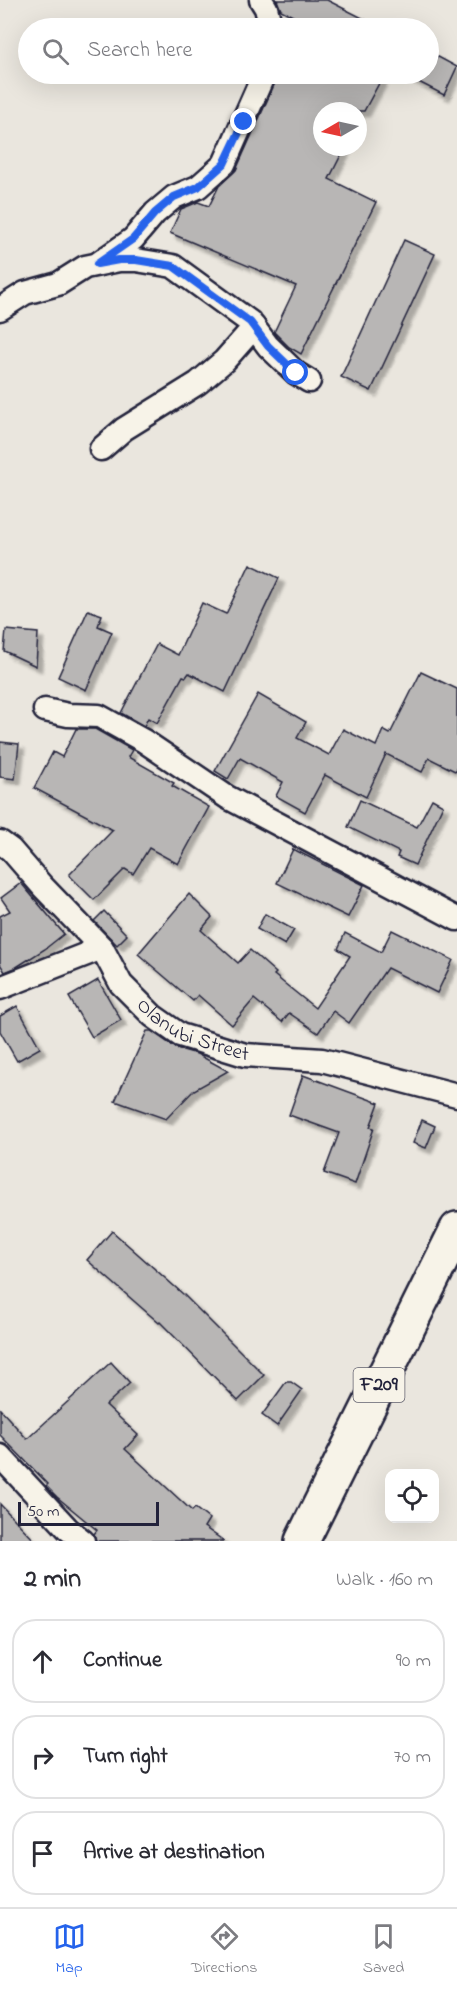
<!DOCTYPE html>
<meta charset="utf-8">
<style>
:root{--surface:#fff;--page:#f2f2f3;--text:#2b2b33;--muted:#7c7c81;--line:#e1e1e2;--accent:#2563eb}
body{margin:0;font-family:"Indie Flower",sans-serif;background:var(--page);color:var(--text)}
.controls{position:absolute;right:18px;bottom:18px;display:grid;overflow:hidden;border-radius:12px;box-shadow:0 6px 24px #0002}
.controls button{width:54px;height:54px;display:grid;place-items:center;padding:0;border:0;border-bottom:2px solid var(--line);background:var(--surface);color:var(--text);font:30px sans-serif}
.compass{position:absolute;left:313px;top:102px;width:54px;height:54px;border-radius:50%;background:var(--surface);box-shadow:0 6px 24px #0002;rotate:261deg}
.scale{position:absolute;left:18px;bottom:15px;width:141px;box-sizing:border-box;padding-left:6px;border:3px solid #22223b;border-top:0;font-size:16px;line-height:21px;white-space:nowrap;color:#22223b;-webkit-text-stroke:4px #f7f3e8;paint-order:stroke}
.stop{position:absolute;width:18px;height:18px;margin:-14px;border:4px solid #2563eb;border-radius:50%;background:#fff}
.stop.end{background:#2563eb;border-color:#fff;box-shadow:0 2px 6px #0008}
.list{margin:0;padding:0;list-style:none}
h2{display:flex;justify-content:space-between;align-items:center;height:78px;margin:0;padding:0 24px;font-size:26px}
h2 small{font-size:20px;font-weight:400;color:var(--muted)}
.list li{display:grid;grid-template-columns:39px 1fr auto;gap:18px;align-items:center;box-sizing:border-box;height:84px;margin:0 12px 12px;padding:0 12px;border:2px solid var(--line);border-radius:24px}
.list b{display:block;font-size:22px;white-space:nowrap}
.list em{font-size:20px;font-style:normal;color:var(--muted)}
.icon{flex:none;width:33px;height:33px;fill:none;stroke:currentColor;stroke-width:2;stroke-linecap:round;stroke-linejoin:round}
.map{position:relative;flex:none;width:457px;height:1541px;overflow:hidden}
.search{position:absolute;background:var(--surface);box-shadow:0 6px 24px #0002;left:18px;right:18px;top:18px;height:66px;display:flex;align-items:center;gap:15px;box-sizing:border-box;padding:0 21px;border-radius:33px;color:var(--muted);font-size:22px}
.sheet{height:366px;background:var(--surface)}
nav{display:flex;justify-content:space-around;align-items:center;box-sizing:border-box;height:84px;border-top:2px solid var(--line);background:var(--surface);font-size:16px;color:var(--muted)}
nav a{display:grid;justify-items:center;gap:3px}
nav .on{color:var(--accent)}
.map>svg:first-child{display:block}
.building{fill:#b8b6b5;stroke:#22223b;stroke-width:1.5;filter:url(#shadow)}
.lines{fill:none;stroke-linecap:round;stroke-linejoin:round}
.minor-casing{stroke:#22223b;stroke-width:27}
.primary-casing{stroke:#22223b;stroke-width:38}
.minor{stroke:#f7f3e8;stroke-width:22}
.primary{stroke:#f7f3e8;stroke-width:33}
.route{stroke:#2563eb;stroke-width:8}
.labels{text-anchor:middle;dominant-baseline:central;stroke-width:5;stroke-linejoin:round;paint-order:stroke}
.shield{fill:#f7f3e8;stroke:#62616f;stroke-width:1.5}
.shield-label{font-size:20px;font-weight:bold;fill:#22223b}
.street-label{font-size:21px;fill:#22223b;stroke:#f7f3e8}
</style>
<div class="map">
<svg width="457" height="1541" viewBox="0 0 457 1541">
<defs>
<filter id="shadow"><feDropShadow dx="5.5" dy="5.5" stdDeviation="1.5" flood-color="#0004"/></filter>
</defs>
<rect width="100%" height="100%" fill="#eae6de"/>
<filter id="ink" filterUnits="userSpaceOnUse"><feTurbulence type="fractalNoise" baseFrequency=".0167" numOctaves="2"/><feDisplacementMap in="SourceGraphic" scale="12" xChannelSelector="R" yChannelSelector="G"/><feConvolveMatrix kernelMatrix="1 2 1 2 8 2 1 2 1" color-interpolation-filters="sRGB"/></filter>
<g filter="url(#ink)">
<g class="building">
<polygon points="277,0 327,0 382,28 316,28 281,10"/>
<polygon points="429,52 457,67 444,95 403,74 429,74"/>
<polygon points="279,74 384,74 364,111 322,111 322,147 345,147 329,179 376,202 301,354 289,347 274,332 296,286 170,233 181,209 198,202 209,206 219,186 236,170"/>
<polygon points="404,240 435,254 371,391 341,377"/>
<polygon points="250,564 279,578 225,692 189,673 186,677 183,676 157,723 148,718 144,726 121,713 157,644 178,655 202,603 226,614"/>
<polygon points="88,610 102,615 98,626 112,632 86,690 58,677"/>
<polygon points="6,630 38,633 36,666 4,651"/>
<polygon points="421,672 457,689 457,772 429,758 422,772 386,754 366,797 325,775 305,812 276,796 283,782 240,758 228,779 215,771 258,694 306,722 297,738 329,755 343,729 376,746 383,730 390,734"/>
<polygon points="76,729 95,729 132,750 128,757 174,783 172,786 209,807 178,864 149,848 133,874 125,869 94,900 69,875 113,830 34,788 53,752 62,757"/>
<polygon points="0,742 19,744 15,779 0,777"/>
<polygon points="432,799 443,805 415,865 397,857 399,852 348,827 360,800 417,827"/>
<polygon points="293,849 364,885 348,917 277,883"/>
<polygon points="21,883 64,934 45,949 15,968 5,972 0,964 0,916 10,911 1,898"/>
<polygon points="189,894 212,917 201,930 238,963 250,950 276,973 274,975 315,1008 350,956 338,949 345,933 381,952 392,930 453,960 437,993 387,968 349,1023 333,1011 318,1033 289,1013 282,1022 254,999 232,1025 198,995 193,1001 138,954"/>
<polygon points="104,911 127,935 117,945 94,921"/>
<polygon points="265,914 294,930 285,945 257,929"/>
<polygon points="98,980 121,1020 92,1037 69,997"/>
<polygon points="17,1006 40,1048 17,1061 0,1031 0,1016"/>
<polygon points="147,1031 151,1031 176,1048 197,1054 228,1071 194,1090 166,1119 115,1101"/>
<polygon points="303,1075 379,1103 370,1127 374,1128 355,1184 324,1173 339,1133 289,1115"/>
<polygon points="422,1120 435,1126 426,1148 413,1143"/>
<polygon points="112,1231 183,1294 264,1375 238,1401 160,1322 159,1323 87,1260"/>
<polygon points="111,1362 130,1383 106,1405 138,1435 125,1449 192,1511 195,1508 209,1519 204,1527 224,1541 96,1541 94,1534 97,1530 57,1497 46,1486 48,1484 0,1435 0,1409 27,1439"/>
<polygon points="286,1382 291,1382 302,1390 277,1426 262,1415"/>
<polygon points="0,1504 35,1541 0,1541"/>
</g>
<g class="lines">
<g class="minor-casing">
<g id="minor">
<polyline points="261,0 266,8 271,28"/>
<polyline points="100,262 133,239 155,213 174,197 198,187 224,164 264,74"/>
<polyline points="0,309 25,293 58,284 85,267 119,260 136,260 173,266 250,322 268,346 296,373 309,381"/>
<polyline points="101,449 124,429 198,383 224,361 254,327"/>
<polyline points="45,710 68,715 99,716 144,741 227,797 457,919"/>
<path id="s1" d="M0 842 11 850 43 887 102 948 121 984 153 1016 180 1035 245 1055 322 1060 457 1095"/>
<polyline points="0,988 102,948"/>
<polyline points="0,1456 68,1529 83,1541"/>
</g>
</g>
<g class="primary-casing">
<polyline id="primary" points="302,1541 457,1229"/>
</g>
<use href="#minor" class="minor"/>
<use href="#primary" class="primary"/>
</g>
</g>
<g class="lines" filter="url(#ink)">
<polyline class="route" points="244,122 224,164 198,187 174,197 155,213 133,239 97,264 119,260 136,260 173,266 250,322 268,346 296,373"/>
</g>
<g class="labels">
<rect class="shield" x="353.5" y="1368" width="51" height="34" rx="4.5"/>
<g class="shield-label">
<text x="379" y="1385">F209</text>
</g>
<g class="street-label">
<text stroke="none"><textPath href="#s1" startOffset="276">Olanubi Street</textPath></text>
</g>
</g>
</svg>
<div class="controls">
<button><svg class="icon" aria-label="locate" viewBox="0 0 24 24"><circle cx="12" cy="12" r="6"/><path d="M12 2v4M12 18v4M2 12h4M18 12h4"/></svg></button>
</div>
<svg class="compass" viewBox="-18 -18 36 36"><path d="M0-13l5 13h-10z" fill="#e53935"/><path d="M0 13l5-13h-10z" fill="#7c7c81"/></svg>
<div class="scale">50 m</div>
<div class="stop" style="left:296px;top:373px"></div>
<div class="stop end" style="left:244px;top:122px"></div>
<div class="search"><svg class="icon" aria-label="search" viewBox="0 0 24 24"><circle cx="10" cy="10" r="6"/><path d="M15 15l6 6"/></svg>Search here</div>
</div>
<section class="sheet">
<h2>2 min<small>Walk · 160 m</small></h2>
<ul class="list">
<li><svg class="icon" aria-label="ahead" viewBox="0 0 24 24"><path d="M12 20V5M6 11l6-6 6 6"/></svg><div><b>Continue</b></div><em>90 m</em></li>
<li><svg class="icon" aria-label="right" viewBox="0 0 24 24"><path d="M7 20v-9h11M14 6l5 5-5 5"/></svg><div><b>Turn right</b></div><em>70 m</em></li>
<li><svg class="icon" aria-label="arrive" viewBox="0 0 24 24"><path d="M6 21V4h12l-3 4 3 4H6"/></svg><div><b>Arrive at destination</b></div></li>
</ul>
</section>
<nav>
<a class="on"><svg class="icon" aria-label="map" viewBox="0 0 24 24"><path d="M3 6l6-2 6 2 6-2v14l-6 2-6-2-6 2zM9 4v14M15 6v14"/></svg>Map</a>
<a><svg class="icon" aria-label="directions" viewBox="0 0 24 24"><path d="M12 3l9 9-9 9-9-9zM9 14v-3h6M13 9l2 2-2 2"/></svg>Directions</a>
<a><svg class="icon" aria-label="saved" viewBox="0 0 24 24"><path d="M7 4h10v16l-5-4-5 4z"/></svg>Saved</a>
</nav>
